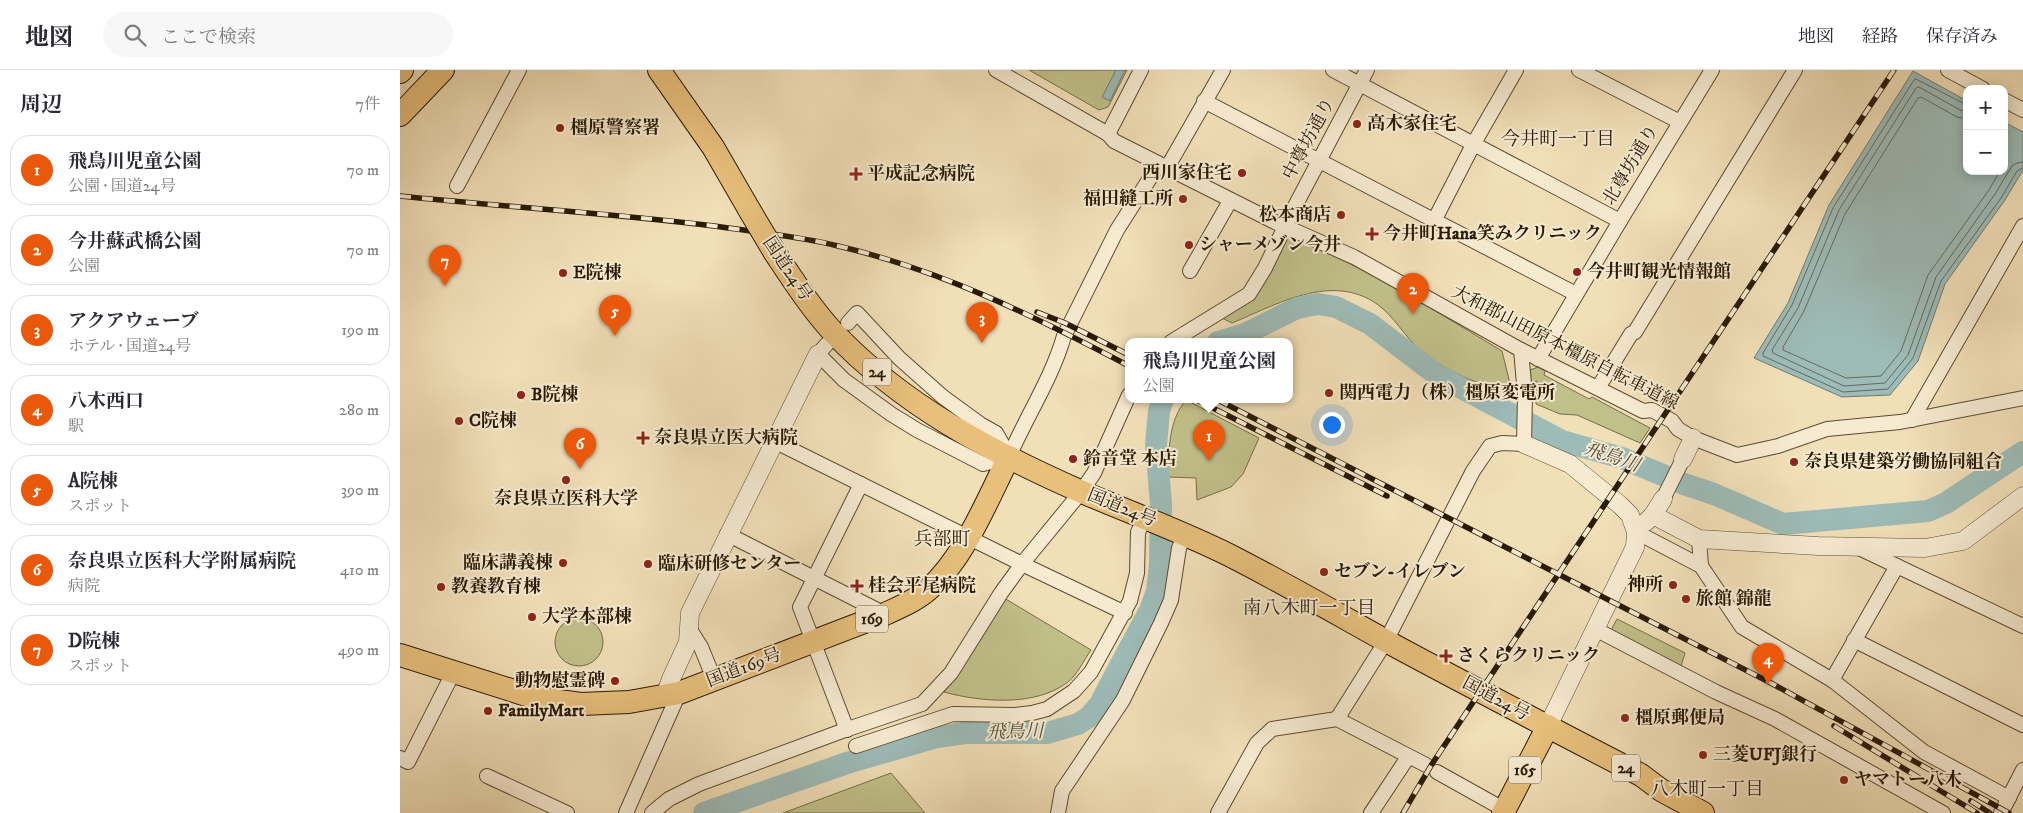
<!DOCTYPE html>
<html lang="ja">
<meta charset="utf-8">
<style>
:root{--surface:#fff;--page:#f7f7f7;--text:#2b2b33;--muted:#7c7c81;--line:#e1e1e2;--accent:#ea580c}
body{margin:0;font-family:"IM FELL DW Pica","Noto Serif JP",serif;background:var(--page);color:var(--text)}
.controls{position:absolute;right:15px;top:15px;display:grid;overflow:hidden;border-radius:10px;box-shadow:0 2px 12px #0003}
.controls button{width:45px;height:45px;display:grid;place-items:center;padding:0;border:0;border-bottom:1px solid var(--line);background:var(--surface);color:var(--text);font:25px sans-serif}
.you{position:absolute;left:931px;top:354px;width:18px;height:18px;margin:-12px;border:4px solid #fff;border-radius:50%;background:#1a73e8;box-shadow:0 0 0 8px #1a73e833}
.badge{display:grid;place-items:center;width:32px;height:32px;border-radius:50%;background:var(--accent);color:#fff;font-size:16px;font-weight:700}
.pin{position:absolute;translate:-50% -41px;filter:drop-shadow(0 1px 2px #0008)}
.pin::after{content:'';position:absolute;top:26px;width:18px;height:15px;background:inherit;clip-path:polygon(0 0,100% 0,50% 100%)}
.popup{position:absolute;left:725px;top:268px;width:168px;height:65px;box-sizing:border-box;display:grid;place-content:center;border-radius:10px;background:var(--surface);filter:drop-shadow(0 1px 4px #0005);font-size:16px;white-space:nowrap;color:var(--muted)}
.popup b{font-size:19px;color:var(--text)}
.popup::after{content:'';position:absolute;left:50%;top:100%;margin-left:-10px;border:10px solid transparent;border-top-color:var(--surface)}
.list{margin:0;padding:0;list-style:none}
h2{display:flex;justify-content:space-between;align-items:center;height:65px;margin:0;padding:0 20px;font-size:21px}
h2 small{font-size:16px;font-weight:400;color:var(--muted)}
.list li{display:grid;grid-template-columns:32px 1fr auto;gap:15px;align-items:center;box-sizing:border-box;height:70px;margin:0 10px 10px;padding:0 10px;border:1px solid var(--line);border-radius:20px}
.list b{display:block;font-size:19px;white-space:nowrap}
.list p{margin:0;font-size:16px;white-space:nowrap;color:var(--muted)}
.list em{font-size:16px;font-style:normal;color:var(--muted)}
.icon{flex:none;width:28px;height:28px;fill:none;stroke:currentColor;stroke-width:2;stroke-linecap:round;stroke-linejoin:round}
.map{position:relative;flex:none;width:1623px;height:743px;overflow:hidden}
header{display:flex;align-items:center;gap:30px;box-sizing:border-box;height:70px;padding:0 25px;background:var(--surface);border-bottom:1px solid var(--line)}
header strong{font-size:24px}
nav{display:flex;gap:28px;margin-inline-start:auto;font-size:18px}
.search{width:350px;height:45px;background:var(--page);display:flex;align-items:center;gap:12px;box-sizing:border-box;padding:0 18px;border-radius:28px;color:var(--muted);font-size:19px}
main{display:flex}
aside{flex:1;background:var(--surface)}
.map>svg:first-child{display:block}
.green{fill:#c1c08a;stroke:#756d48}
.water{fill:#9dbbb7;stroke:#6f7b70}
.lines{fill:none;stroke-linecap:round;stroke-linejoin:round}
.shore{stroke:#636a5e;stroke-width:1}
.river{stroke:#9dbbb7;stroke-width:22}
.minor-casing{stroke:#5b4b32;stroke-width:16}
.tertiary-casing{stroke:#5b4b32;stroke-width:19}
.trunk-casing{stroke:#291a05;stroke-width:24}
.minor{stroke:#f6ead1;stroke-width:14}
.tertiary{stroke:#f6ead1;stroke-width:18}
.trunk{stroke:#e8c07c;stroke-width:22}
.rail-casing{stroke:#291a05;stroke-width:5.5}
.rail{stroke:#f6ead1;stroke-width:4;stroke-dasharray:11;stroke-linecap:butt}
.trunk-bridge-casing{stroke:#291a05;stroke-width:24;stroke-linecap:butt}
.trunk-bridge{stroke:#e8c07c;stroke-width:22}
.poi-dot{fill:#8f2418;stroke:#f6ead1;stroke-width:2}
.labels{text-anchor:middle;dominant-baseline:central;stroke-width:4;stroke-linejoin:round;paint-order:stroke}
.shield{fill:#f6ead1;stroke:#665842;stroke-width:1}
.shield-label{font-size:16px;font-weight:bold;fill:#291a05}
.poi-label{font-size:18px;font-weight:bold;fill:#291a05;stroke:#f6ead1;text-anchor:start}
.street-label{font-size:18px;fill:#291a05;stroke:#f6ead1}
.neighbourhood-label{font-size:19px;fill:#291a05;stroke:#f6ead1}
.water-label{font-size:19px;font-style:italic;fill:#525243;stroke:#f6ead1}
</style>
<header>
<strong>地図</strong>
<div class="search"><svg class="icon" aria-label="search" viewBox="0 0 24 24"><circle cx="10" cy="10" r="6"/><path d="M15 15l6 6"/></svg>ここで検索</div>
<nav><a>地図</a><a>経路</a><a>保存済み</a></nav>
</header>
<main>
<aside>
<h2>周辺<small>7件</small></h2>
<ul class="list">
<li><span class="badge">1</span><div><b>飛鳥川児童公園</b><p>公園 · 国道24号</p></div><em>70 m</em></li>
<li><span class="badge">2</span><div><b>今井蘇武橋公園</b><p>公園</p></div><em>70 m</em></li>
<li><span class="badge">3</span><div><b>アクアウェーブ</b><p>ホテル · 国道24号</p></div><em>190 m</em></li>
<li><span class="badge">4</span><div><b>八木西口</b><p>駅</p></div><em>280 m</em></li>
<li><span class="badge">5</span><div><b>A院棟</b><p>スポット</p></div><em>390 m</em></li>
<li><span class="badge">6</span><div><b>奈良県立医科大学附属病院</b><p>病院</p></div><em>410 m</em></li>
<li><span class="badge">7</span><div><b>D院棟</b><p>スポット</p></div><em>490 m</em></li>
</ul>
</aside>
<div class="map">
<svg width="1623" height="743" viewBox="0 0 1623 743">
<rect width="100%" height="100%" fill="#f1dfb8"/>
<filter id="stains"><feTurbulence type="fractalNoise" baseFrequency=".004" numOctaves="4"/><feColorMatrix values="0 0 0 0 .2 0 0 0 0 .09 0 0 0 0 .02 0 0 0 .5 -.17"/></filter>
<radialGradient id="worn" r=".72"><stop offset=".6" stop-color="#630" stop-opacity="0"/><stop offset="1" stop-color="#630" stop-opacity=".3"/></radialGradient>
<g class="green">
<polygon points="629,0 727,0 708,37 699,40"/>
<path d="M891 165 989 213 1102 281 1113 326C1081 314 1047 303 1021 281 1005 267 994 246 977 234 931 202 876 235 832 253L818 246 852 228 886 167Z"/>
<polygon points="1138,297 1145,301 1144,305 1189,329 1192,327 1250,358 1240,373 1177,345 1160,344 1136,334 1137,311 1129,313 1127,305 1130,300"/>
<path d="M786 330 859 368 843 404 831 417 797 430 796 408 768 407C769 381 768 351 786 330Z"/>
<path d="M604 528 691 580C684 590 677 605 668 612 636 637 580 632 544 622Z"/>
<circle cx="179" cy="572" r="24"/>
<polygon points="1217,549 1285,583 1281,596 1210,562"/>
<polygon points="491,703 525,743 383,743"/>
</g>
<g class="water">
<polygon points="716,0 725,0 710,31 702,27"/>
<polygon points="1513,1 1567,31 1567,101 1604,101 1604,52 1623,62 1623,100 1605,130 1545,214 1518,291 1490,325 1442,327 1354,288 1388,233 1429,135"/>
</g>
<g class="lines">
<g class="shore">
<polyline points="1567,35 1516,9 1514,10 1433,138 1392,235 1363,283 1363,286 1443,322 1488,319 1513,288 1541,211 1601,128 1617,101 1623,98"/>
<polyline points="1567,42 1560,40 1519,17 1516,18 1439,140 1398,238 1372,280 1373,283 1444,316 1485,313 1508,285 1536,207 1595,124 1612,96 1617,93 1623,92"/>
<polyline points="1567,49 1557,47 1521,27 1518,28 1445,144 1404,241 1383,277 1383,280 1446,308 1481,306 1501,281 1528,205 1589,120 1600,101"/>
</g>
<g class="river">
<polyline points="818,272 845,264 897,238 918,234 936,237 970,254 1037,305 1162,371 1222,388 1284,414 1314,424 1383,454 1528,441 1546,433 1623,382"/>
<polyline points="304,743 447,693 537,667 565,663 647,663 678,654 689,647 700,634 714,607 750,540 757,521 760,495 761,434 756,375 759,341 763,330"/>
</g>
<g class="minor-casing">
<g id="minor">
<polyline points="596,0 708,64 714,71 875,152 954,187 1121,280 1243,341 1252,340 1272,351 1278,359 1293,368 1337,385 1378,376 1427,359 1500,352 1623,328"/>
<polyline points="933,0 1220,151"/>
<polyline points="1179,0 1280,52"/>
<polyline points="1548,0 1583,19"/>
<polyline points="1604,30 1623,40"/>
<polyline points="804,31 1176,224"/>
<polyline points="708,64 741,0"/>
<polyline points="767,98 823,0"/>
<polyline points="57,116 119,0"/>
<polyline points="1034,151 1074,73 1116,0"/>
<polyline points="790,201 830,131"/>
<polyline points="448,253 457,243 499,288 543,327 580,354 596,363 608,384"/>
<polyline points="771,272 849,224 865,198 893,140 967,0"/>
<polyline points="427,274 418,284 444,310 491,344 517,360 583,394 609,387"/>
<polyline points="1138,289 1220,151 1312,0"/>
<polyline points="1198,318 1231,264 1235,262 1395,0"/>
<polyline points="1512,350 1623,156"/>
<polyline points="374,371 622,494 725,543"/>
<path d="M609 387C626 347 652 308 664 266L717 160 759 94"/>
<polyline points="1263,429 1283,389"/>
<polyline points="1236,462 1301,496 1342,557 1432,610"/>
<polyline points="327,464 485,544"/>
<polyline points="1299,469 1301,496"/>
<polyline points="1459,478 1623,556"/>
<polyline points="1497,496 1432,610 1524,682 1609,728"/>
<polyline points="289,558 301,577 314,609"/>
<polyline points="1195,559 1316,622 1375,649 1543,743"/>
<polyline points="1454,570 1623,655"/>
<polyline points="937,649 986,571 1073,401 1090,376 1102,373 1124,374 1125,325 1121,280"/>
<polyline points="447,660 400,537 461,414"/>
<polyline points="456,676 553,644 615,645 632,643 647,639 674,621 691,602 730,531 737,503 738,462 745,448"/>
<polyline points="0,688 8,692 53,603"/>
<polyline points="1037,702 1105,740"/>
<polyline points="87,706 167,743"/>
<polyline points="226,743 279,623"/>
<polyline points="252,743 269,729 299,714 445,660 522,634 551,603 601,523 622,494 681,422 694,403 729,325"/>
<polyline points="658,743 662,721 723,630 761,553 771,530 779,478 785,464"/>
<polyline points="818,743 857,673 872,659 937,649 1026,695"/>
<polyline points="971,743 1008,687"/>
<polyline points="1601,743 1623,700"/>
</g>
</g>
<g class="tertiary-casing">
<g id="tertiary">
<polyline points="1124,374 1170,394 1220,435 1230,445 1236,462 1235,477 1148,656"/>
<polyline points="1283,389 1293,368"/>
<polyline points="1253,445 1299,469 1418,476 1525,478 1563,471 1623,426"/>
<polyline points="1246,452 1253,445 1263,429"/>
<polyline points="265,626 271,609 288,572 290,543 418,284"/>
</g>
</g>
<g class="trunk-casing">
<g id="trunk">
<polyline points="259,0 313,77 350,141"/>
<polyline points="0,2 2,0"/>
<polyline points="0,45 43,0"/>
<path d="M375 183C393 210 411 238 433 262 502 335 591 382 682 422 731 443 781 461 829 485 882 512 934 542 986 571 1071 617 1156 661 1241 705L1261 720 1303 743"/>
<path d="M0 585 136 628 181 634 229 632 279 623 485 544C500 537 517 530 529 519 565 487 587 430 609 387"/>
<polyline points="1103,743 1148,656"/>
</g>
</g>
<use href="#minor" class="minor"/>
<use href="#tertiary" class="tertiary"/>
<use href="#trunk" class="trunk"/>
<g class="rail-casing">
<g id="rail">
<path d="M0 126C105 137 210 143 314 156 356 162 397 166 438 176 541 200 636 247 729 296"/>
<polyline points="637,242 665,253 729,285"/>
<polyline points="797,330 987,426"/>
<polyline points="818,330 1369,612 1609,743"/>
<polyline points="1434,656 1577,743"/>
<polyline points="1571,731 1590,743"/>
<polyline points="1003,743 1032,694 1494,0"/>
</g>
</g>
<use href="#rail" class="rail"/>
<g class="trunk-bridge-casing">
<polyline id="trunk-bridge" points="350,141 375,183"/>
</g>
<use href="#trunk-bridge" class="trunk-bridge"/>
</g>
<g class="poi-dot">
<circle cx="957" cy="54" r="5"/>
<circle cx="160" cy="58" r="5"/>
<circle cx="842" cy="103" r="5"/>
<path d="M453.5 96.5h5v5h5v5h-5v5h-5v-5h-5v-5h5z"/>
<circle cx="783" cy="129" r="5"/>
<circle cx="941" cy="145" r="5"/>
<path d="M969.5 156.5h5v5h5v5h-5v5h-5v-5h-5v-5h5z"/>
<circle cx="789" cy="175" r="5"/>
<circle cx="1177" cy="202" r="5"/>
<circle cx="163" cy="203" r="5"/>
<circle cx="929" cy="323" r="5"/>
<circle cx="121" cy="325" r="5"/>
<circle cx="59" cy="351" r="5"/>
<path d="M240.5 360.5h5v5h5v5h-5v5h-5v-5h-5v-5h5z"/>
<circle cx="673" cy="389" r="5"/>
<circle cx="1394" cy="392" r="5"/>
<circle cx="166" cy="410" r="5"/>
<circle cx="163" cy="493" r="5"/>
<circle cx="248" cy="494" r="5"/>
<circle cx="924" cy="502" r="5"/>
<circle cx="1273" cy="515" r="5"/>
<path d="M454.5 508.5h5v5h5v5h-5v5h-5v-5h-5v-5h5z"/>
<circle cx="41" cy="517" r="5"/>
<circle cx="1286" cy="529" r="5"/>
<circle cx="132" cy="547" r="5"/>
<path d="M1043.5 578.5h5v5h5v5h-5v5h-5v-5h-5v-5h5z"/>
<circle cx="215" cy="611" r="5"/>
<circle cx="88" cy="641" r="5"/>
<circle cx="1225" cy="648" r="5"/>
<circle cx="1303" cy="685" r="5"/>
<circle cx="1444" cy="710" r="5"/>
</g>
<g class="labels">
<g class="shield">
<rect x="463" y="288.5" width="28" height="27" rx="4"/>
<rect x="456" y="535.5" width="32" height="27" rx="4"/>
<rect x="1212" y="684.5" width="28" height="27" rx="4"/>
<rect x="1109" y="686.5" width="32" height="27" rx="4"/>
</g>
<g class="shield-label">
<text x="477" y="302">24</text>
<text x="472" y="549">169</text>
<text x="1226" y="698">24</text>
<text x="1125" y="700">165</text>
</g>
<g class="poi-label">
<text x="967" y="54">高木家住宅</text>
<text x="170" y="58">橿原警察署</text>
<text x="832" y="103" text-anchor="end">西川家住宅</text>
<text x="467" y="104">平成記念病院</text>
<text x="773" y="129" text-anchor="end">福田縫工所</text>
<text x="931" y="145" text-anchor="end">松本商店</text>
<text x="983" y="164">今井町Hana笑みクリニック</text>
<text x="799" y="175">シャーメゾン今井</text>
<text x="1187" y="202">今井町観光情報館</text>
<text x="173" y="203">E院棟</text>
<text x="939" y="323">関西電力（株）橿原変電所</text>
<text x="131" y="325">B院棟</text>
<text x="69" y="351">C院棟</text>
<text x="254" y="368">奈良県立医大病院</text>
<text x="683" y="389">鈴音堂 本店</text>
<text x="1404" y="392">奈良県建築労働協同組合</text>
<text x="166" y="429" text-anchor="middle">奈良県立医科大学</text>
<text x="153" y="493" text-anchor="end">臨床講義棟</text>
<text x="258" y="494">臨床研修センター</text>
<text x="934" y="502">セブン-イレブン</text>
<text x="1263" y="515" text-anchor="end">神所</text>
<text x="468" y="516">桂会平尾病院</text>
<text x="51" y="517">教養教育棟</text>
<text x="1296" y="529">旅館 錦龍</text>
<text x="142" y="547">大学本部棟</text>
<text x="1057" y="586">さくらクリニック</text>
<text x="205" y="611" text-anchor="end">動物慰霊碑</text>
<text x="98" y="641">FamilyMart</text>
<text x="1235" y="648">橿原郵便局</text>
<text x="1313" y="685">三菱UFJ銀行</text>
<text x="1454" y="710">ヤマトー八木</text>
</g>
<g class="street-label">
<text transform="translate(909 69) rotate(-62)">中尊坊通り</text>
<text transform="translate(1231 95) rotate(-59)">北尊坊通り</text>
<text transform="translate(387 199) rotate(56)">国道24号</text>
<text transform="translate(1165 278) rotate(27)">大和郡山田原本橿原自転車道線</text>
<text transform="translate(722 438) rotate(22)">国道24号</text>
<text transform="translate(344 598) rotate(-21)">国道169号</text>
<text transform="translate(1096 629) rotate(28)">国道24号</text>
</g>
<g class="neighbourhood-label">
<text x="1158" y="69">今井町一丁目</text>
<text x="542" y="469">兵部町</text>
<text x="909" y="538">南八木町一丁目</text>
<text x="1307" y="719">八木町一丁目</text>
</g>
<g class="water-label">
<text transform="translate(1212 387) rotate(19)">飛鳥川</text>
<text transform="translate(615 662) rotate(-1)">飛鳥川</text>
</g>
</g>
<rect width="100%" height="100%" filter="url(#stains)"/>
<rect width="100%" height="100%" fill="url(#worn)"/>
</svg>
<div class="controls">
<button>+</button>
<button>−</button>
</div>
<div class="you"></div>
<div class="pin badge" style="left:809px;top:391px">1</div>
<div class="popup"><b>飛鳥川児童公園</b>公園</div>
<div class="pin badge" style="left:1013px;top:244px">2</div>
<div class="pin badge" style="left:582px;top:273px">3</div>
<div class="pin badge" style="left:1368px;top:614px">4</div>
<div class="pin badge" style="left:215px;top:266px">5</div>
<div class="pin badge" style="left:180px;top:399px">6</div>
<div class="pin badge" style="left:45px;top:216px">7</div>
</div>
</main>
